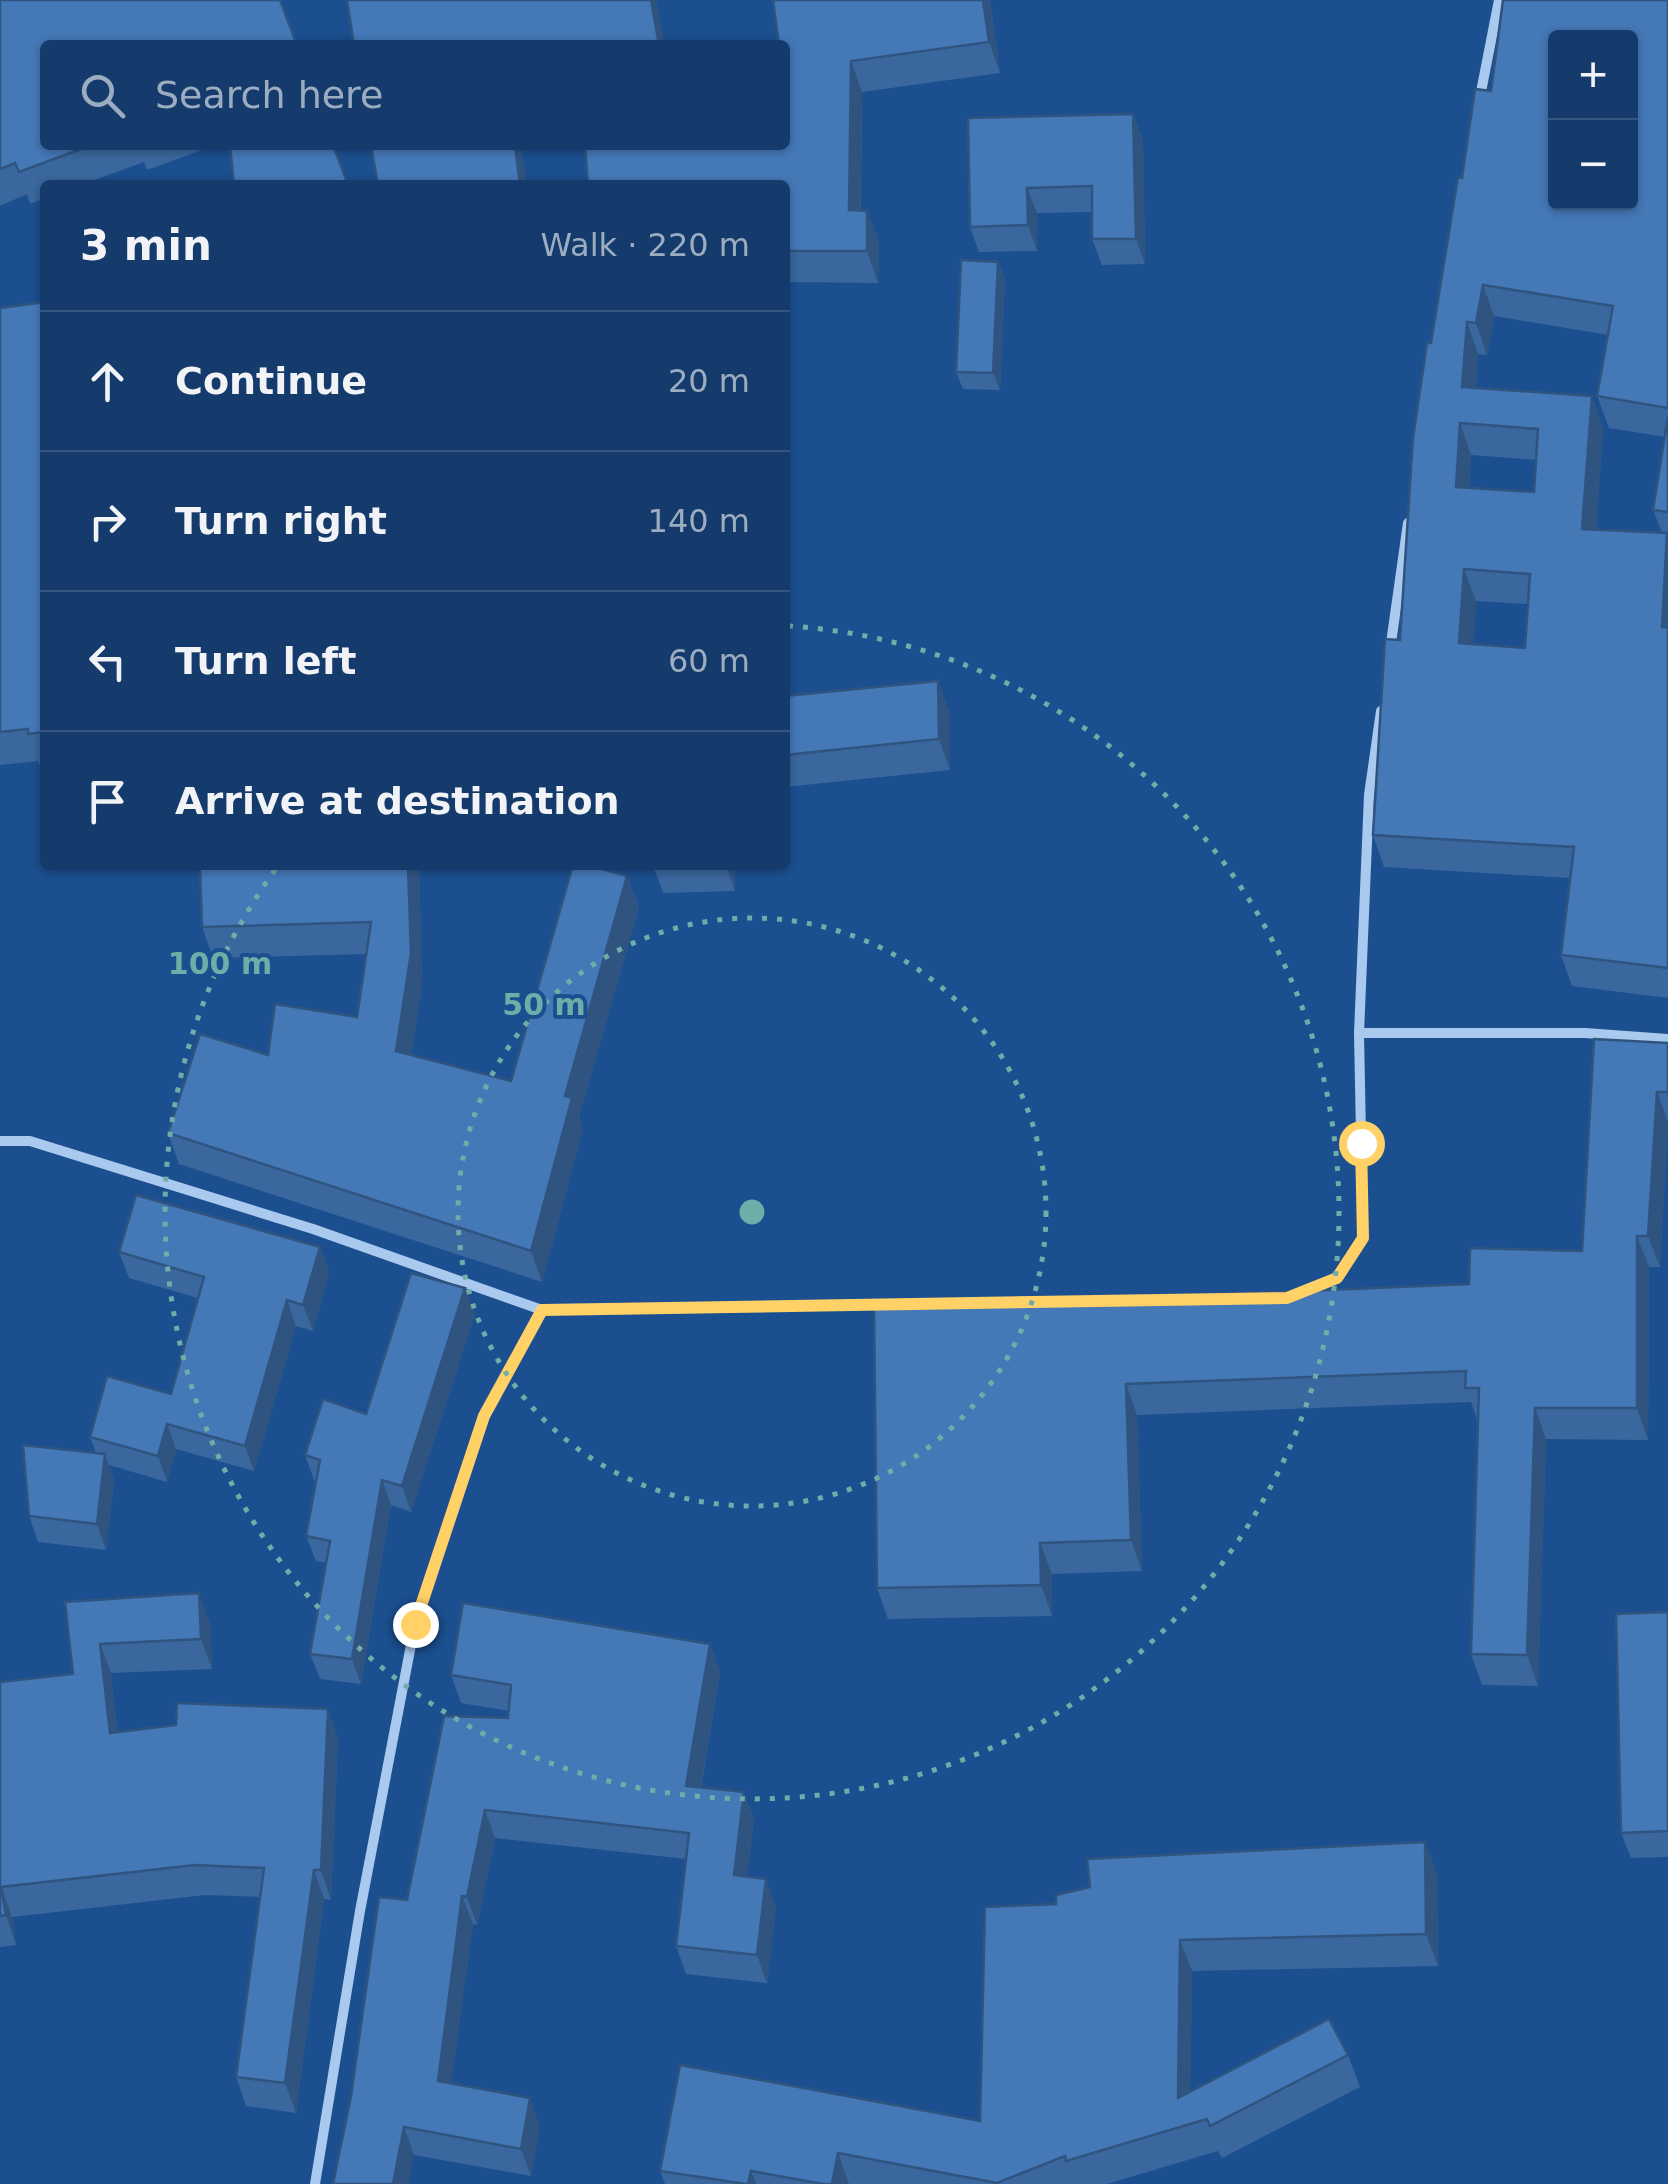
<!DOCTYPE html>
<meta charset="utf-8">
<style>
:root{--surface:#143b6b;--page:#1d4271;--text:#f1f3f6;--muted:#9dadc1;--line:#33557e}
body{margin:0;font-family:"DejaVu Sans",sans-serif;background:var(--page);color:var(--text)}
.controls{position:absolute;right:30px;top:30px;display:grid;overflow:hidden;border-radius:10px;box-shadow:0 2px 8px #0004}
.controls button{width:90px;height:90px;display:grid;place-items:center;padding:0;border:0;border-bottom:2px solid var(--line);background:var(--surface);color:var(--text);font:50px sans-serif}
.stop{position:absolute;width:30px;height:30px;margin:-22px;border:8px solid #ffd166;border-radius:50%;background:#fff}
.stop.end{background:#ffd166;border-color:#fff;box-shadow:0 2px 10px #0008}
.list{margin:0;padding:0;list-style:none}
h2{display:flex;justify-content:space-between;align-items:center;height:130px;margin:0;padding:0 40px;font-size:42px}
h2 small{font-size:32px;font-weight:400;color:var(--muted)}
.list li{display:grid;grid-template-columns:65px 1fr auto;gap:30px;align-items:center;box-sizing:border-box;height:140px;padding:0 40px;border-top:2px solid var(--line)}
.list b{display:block;font-size:38px;white-space:nowrap}
.list em{font-size:32px;font-style:normal;color:var(--muted)}
.icon{flex:none;width:55px;height:55px;fill:none;stroke:currentColor;stroke-width:2;stroke-linecap:round;stroke-linejoin:round}
.map{position:relative;flex:none;width:1668px;height:2184px;overflow:hidden}
.search{position:absolute;background:var(--surface);box-shadow:0 2px 8px #0004;left:40px;top:40px;width:750px;height:110px;display:flex;align-items:center;gap:25px;box-sizing:border-box;padding:0 35px;border-radius:10px;color:var(--muted);font-size:38px}
.panel{position:absolute;background:var(--surface);box-shadow:0 2px 8px #0004;left:40px;top:180px;width:750px;height:690px;border-radius:10px}
.map>svg:first-child{display:block}
.lines{fill:none;stroke-linecap:round;stroke-linejoin:round}
.minor{stroke:#a9c9ee;stroke-width:10}
.wall{fill:#3a679d;fill-rule:evenodd}
.shaded-wall{fill:#305480}
.building{fill:#4478b7;stroke:#305480;stroke-width:2.5;fill-rule:evenodd}
.route{stroke:#ffd166;stroke-width:12}
.ring{fill:none;stroke:#6fada8;stroke-width:5;stroke-dasharray:5 10}
.centre{fill:#6fada8;stroke:#1b4f8f;stroke-width:5}
.ring-label{font-size:30px;text-anchor:middle;font-weight:bold;fill:#6fada8;stroke:#1b4f8f;stroke-width:8;stroke-linejoin:round;paint-order:stroke}
</style>
<div class="map">
<svg width="1668" height="2184" viewBox="0 0 1668 2184">
<rect width="100%" height="100%" fill="#1b4f8f"/>
<g class="lines">
<g class="minor">
<polyline points="1479,102 1499,0"/>
<polyline points="1390,650 1408,523"/>
<polyline points="1359,1033 1585,1033 1668,1039"/>
<polyline points="0,1141 30,1141 313,1229 542,1310 1081,1301"/>
<polyline points="1293,1295 1337,1278 1363,1238 1359,1033 1369,795 1381,711"/>
<polyline points="315,2184 360,1911 415,1624 484,1416 542,1310"/>
</g>
</g>
<g class="wall">
<polygon points="0,0 45,145 216,145 147,170 144,162 81,185 45,185 45,198 30,204 27,194 0,206"/>
<polygon points="990,0 1000,73 862,92 861,211 867,211 879,242 878,283 785,282 785,45"/>
<path d="M1668 0V998L1572 986 1561 955 1570 878 1384 867 1373 835 1400 640 1431 343 1462 178 1491 91ZM1494 316 1608 335 1597 396 1609 428 1665 437 1653 510 1662 533 1596 530 1603 428 1476 388 1478 354 1487 355ZM1471 455 1536 460 1534 492 1469 488ZM1476 601 1528 604 1525 648 1473 644Z"/>
<polygon points="1133,114 1143,140 1145,264 1102,265 1092,239 1092,212 1037,213 1037,251 979,252 970,227"/>
<polygon points="998,262 1005,279 1000,390 963,389 956,372"/>
<polygon points="45,302 45,765 40,766 38,761 0,765 0,308"/>
<polygon points="785,675 790,696 950,712 950,770 785,787"/>
<polygon points="419,865 422,984 411,1055 511,1081 627,876 639,907 579,1117 583,1129 542,1282 179,1164 168,1133 268,1055 357,1017 367,954 213,958 202,927"/>
<polygon points="653,865 734,865 735,891 663,893"/>
<polygon points="1668,1043 1668,1124 1660,1267 1649,1267 1648,1440 1546,1439 1538,1686 1482,1685 1471,1654 1478,1419 1477,1419 1471,1402 1137,1415 1142,1571 1052,1574 1052,1616 888,1619 877,1588 1048,1302 1469,1284 1582,1251"/>
<polygon points="320,1247 329,1272 313,1331 296,1326 254,1471 176,1449 167,1482 109,1465 114,1480 106,1550 38,1542 29,1516 96,1453 90,1437 171,1394 198,1298 129,1278 119,1252"/>
<polygon points="465,1288 475,1314 411,1512 391,1505 361,1684 320,1679 310,1654 326,1563 316,1561 306,1536 316,1481 314,1480 305,1455 366,1414"/>
<polygon points="65,1602 210,1623 212,1669 111,1673 117,1732 338,1739 331,1900 324,1899 296,2113 246,2106 236,2077 260,1897 205,1895 12,1917 16,1945 0,1947 0,1682 73,1674"/>
<polygon points="1668,1612 1668,1857 1631,1858 1621,1833"/>
<polygon points="710,1644 720,1672 701,1788 744,1792 754,1820 747,1877 766,1879 776,1907 767,1983 686,1974 676,1946 686,1859 495,1838 477,1925 473,1924 451,2083 540,2126 531,2176 414,2155 333,2184 407,1900 508,1718 509,1711 461,1703 451,1675"/>
<polygon points="1437,1874 1438,1966 1192,1971 1190,2092 1348,2055 1360,2087 1222,2158 1218,2151 1107,2184 665,2184 660,2171 980,2121 1056,1904"/>
</g>
<g class="shaded-wall">
<polygon points="651,0 656,0 665,45 659,45"/>
<polygon points="983,0 990,0 1000,73 989,42"/>
<polygon points="851,61 862,92 860,242 849,210"/>
<polygon points="1133,114 1143,140 1145,264 1136,239"/>
<polygon points="515,145 521,145 527,185 520,185"/>
<polygon points="1027,188 1037,213 1037,251 1028,225"/>
<polygon points="867,211 879,242 878,283 867,251"/>
<polygon points="998,262 1005,279 1000,390 993,373"/>
<polygon points="1483,285 1494,316 1487,355 1476,323"/>
<polygon points="1467,322 1478,354 1474,419 1462,387"/>
<polygon points="1592,396 1603,428 1594,561 1582,529"/>
<polygon points="1460,423 1471,455 1467,519 1456,487"/>
<polygon points="1667,533 1668,535 1668,644 1662,627"/>
<polygon points="1464,569 1476,601 1471,675 1459,643"/>
<polygon points="785,675 790,688 794,728 785,704"/>
<polygon points="938,681 950,712 950,770 939,739"/>
<polygon points="408,865 419,865 422,984 407,1082 396,1051"/>
<polygon points="726,865 734,865 735,891"/>
<polygon points="627,876 639,907 579,1117 583,1129 542,1282 531,1251 565,1096"/>
<polygon points="1657,1092 1668,1122 1660,1267 1648,1236"/>
<polygon points="1637,1236 1649,1267 1648,1440 1637,1408"/>
<polygon points="320,1247 329,1272 313,1331 303,1305"/>
<polygon points="465,1288 475,1314 411,1512 402,1486"/>
<polygon points="287,1300 296,1326 254,1471 245,1446"/>
<polygon points="1126,1384 1137,1415 1142,1571 1131,1540"/>
<polygon points="1535,1408 1546,1439 1538,1686 1527,1655"/>
<polygon points="167,1424 176,1449 167,1482 158,1456"/>
<polygon points="105,1454 114,1480 106,1550 97,1524"/>
<polygon points="382,1480 391,1505 361,1684 352,1659"/>
<polygon points="1040,1543 1052,1574 1052,1616 1041,1585"/>
<polygon points="199,1593 210,1623 212,1669 201,1639"/>
<polygon points="100,1644 111,1673 120,1762 110,1733"/>
<polygon points="710,1644 720,1672 696,1814 686,1786"/>
<polygon points="328,1709 338,1739 331,1900 321,1870"/>
<polygon points="744,1792 754,1820 744,1903 734,1875"/>
<polygon points="485,1810 495,1838 477,1925 467,1897"/>
<polygon points="1425,1842 1437,1874 1438,1966 1426,1934"/>
<polygon points="314,1870 324,1899 296,2113 285,2083"/>
<polygon points="766,1879 776,1907 767,1983 757,1955"/>
<polygon points="1,1887 12,1917 16,1945 6,1915"/>
<polygon points="462,1896 473,1924 448,2108 438,2081"/>
<polygon points="1180,1940 1192,1971 1190,2124 1178,2098"/>
<polygon points="530,2098 540,2126 531,2176 521,2149"/>
<polygon points="404,2127 414,2155 409,2184 393,2184"/>
<polygon points="838,2153 849,2184 832,2184"/>
<polygon points="751,2171 756,2184 748,2184"/>
</g>
<g class="building">
<polygon points="0,0 280,0 297,45 45,45 45,145 92,145 19,172 15,163 0,169"/>
<polygon points="347,0 651,0 659,45 354,45"/>
<polygon points="773,0 983,0 989,42 851,61 849,210 867,211 867,251 785,251 785,185 588,185 585,145 785,145 785,45 779,45"/>
<path d="M1503 0H1668V408L1597 396 1613 306 1483 285 1476 323 1467 322 1462 387 1592 396 1582 529 1667 533 1662 627 1668 628V968L1561 955 1574 847 1373 835 1385 639 1400 640 1413 438 1427 343H1431L1458 177 1462 178 1475 89 1491 91ZM1556 38H1630V202H1556ZM1460 423 1538 429 1534 492 1456 487ZM1464 569 1530 574 1525 648 1459 643Z"/>
<polygon points="1133,114 1136,239 1092,239 1092,186 1027,188 1028,225 970,227 968,118"/>
<polygon points="230,145 333,145 348,185 234,185"/>
<polygon points="371,145 515,145 520,185 378,185"/>
<polygon points="961,260 998,262 993,373 956,372"/>
<polygon points="45,302 45,732 28,734 28,729 0,732 0,308"/>
<polygon points="1668,416 1668,512 1653,510"/>
<polygon points="938,681 939,739 785,755 785,696"/>
<polygon points="200,865 408,865 411,953 396,1051 511,1081 573,865 588,865 627,876 565,1096 572,1098 531,1251 168,1133 200,1034 268,1055 275,1004 357,1017 371,922 202,927"/>
<polygon points="1594,1039 1668,1043 1668,1092 1657,1092 1648,1236 1637,1236 1637,1408 1535,1408 1527,1655 1471,1654 1479,1388 1465,1388 1466,1371 1126,1384 1131,1540 1040,1543 1041,1585 877,1588 874,1304 1048,1302 1469,1284 1470,1248 1582,1251"/>
<polygon points="136,1195 320,1247 303,1305 287,1300 245,1446 167,1424 158,1456 90,1437 107,1376 171,1394 204,1277 119,1252"/>
<polygon points="411,1273 465,1288 402,1486 382,1480 352,1659 310,1654 330,1541 306,1536 320,1460 305,1455 323,1399 366,1414"/>
<polygon points="23,1445 105,1454 97,1524 29,1516"/>
<polygon points="199,1593 201,1639 100,1644 110,1733 176,1725 177,1703 328,1709 321,1870 314,1870 285,2083 236,2077 264,1868 195,1865 1,1887 6,1915 0,1916 0,1682 73,1674 65,1602"/>
<polygon points="463,1603 710,1644 686,1786 744,1792 734,1875 766,1879 757,1955 676,1946 689,1833 485,1810 467,1897 462,1896 438,2081 530,2098 521,2149 404,2127 393,2184 333,2184 351,2096 379,1897 407,1900 444,1716 508,1718 511,1685 451,1675"/>
<polygon points="1668,1612 1668,1831 1621,1833 1616,1614"/>
<polygon points="1425,1842 1426,1934 1180,1940 1178,2098 1329,2019 1348,2055 1210,2126 1207,2119 1066,2161 1065,2156 997,2183 838,2153 832,2184 823,2184 751,2171 748,2184 746,2184 660,2171 680,2065 980,2121 985,1907 1056,1904 1056,1895 1090,1887 1087,1859"/>
</g>
<g class="lines">
<polyline class="route" points="415,1624 484,1416 542,1310 1287,1298 1337,1278 1363,1238 1361,1143"/>
</g>
<g class="ring">
<circle cx="752" cy="1212" r="294"/>
<path d="M788 626A587 587 0 1 1 277 867"/>
</g>
<circle cx="752" cy="1212" r="15" class="centre"/>
<g class="ring-label">
<text x="220" y="974">100 m</text>
<text x="544" y="1015">50 m</text>
</g>
</svg>
<div class="controls">
<button>+</button>
<button>−</button>
</div>
<div class="stop" style="left:1361px;top:1143px"></div>
<div class="stop end" style="left:415px;top:1624px"></div>
<div class="search"><svg class="icon" aria-label="search" viewBox="0 0 24 24"><circle cx="10" cy="10" r="6"/><path d="M15 15l6 6"/></svg>Search here</div>
<section class="panel">
<h2>3 min<small>Walk · 220 m</small></h2>
<ul class="list">
<li><svg class="icon" aria-label="ahead" viewBox="0 0 24 24"><path d="M12 20V5M6 11l6-6 6 6"/></svg><div><b>Continue</b></div><em>20 m</em></li>
<li><svg class="icon" aria-label="right" viewBox="0 0 24 24"><path d="M7 20v-9h11M14 6l5 5-5 5"/></svg><div><b>Turn right</b></div><em>140 m</em></li>
<li><svg class="icon" aria-label="left" viewBox="0 0 24 24"><path d="M17 20v-9H6M10 6l-5 5 5 5"/></svg><div><b>Turn left</b></div><em>60 m</em></li>
<li><svg class="icon" aria-label="arrive" viewBox="0 0 24 24"><path d="M6 21V4h12l-3 4 3 4H6"/></svg><div><b>Arrive at destination</b></div></li>
</ul>
</section>
</div>
